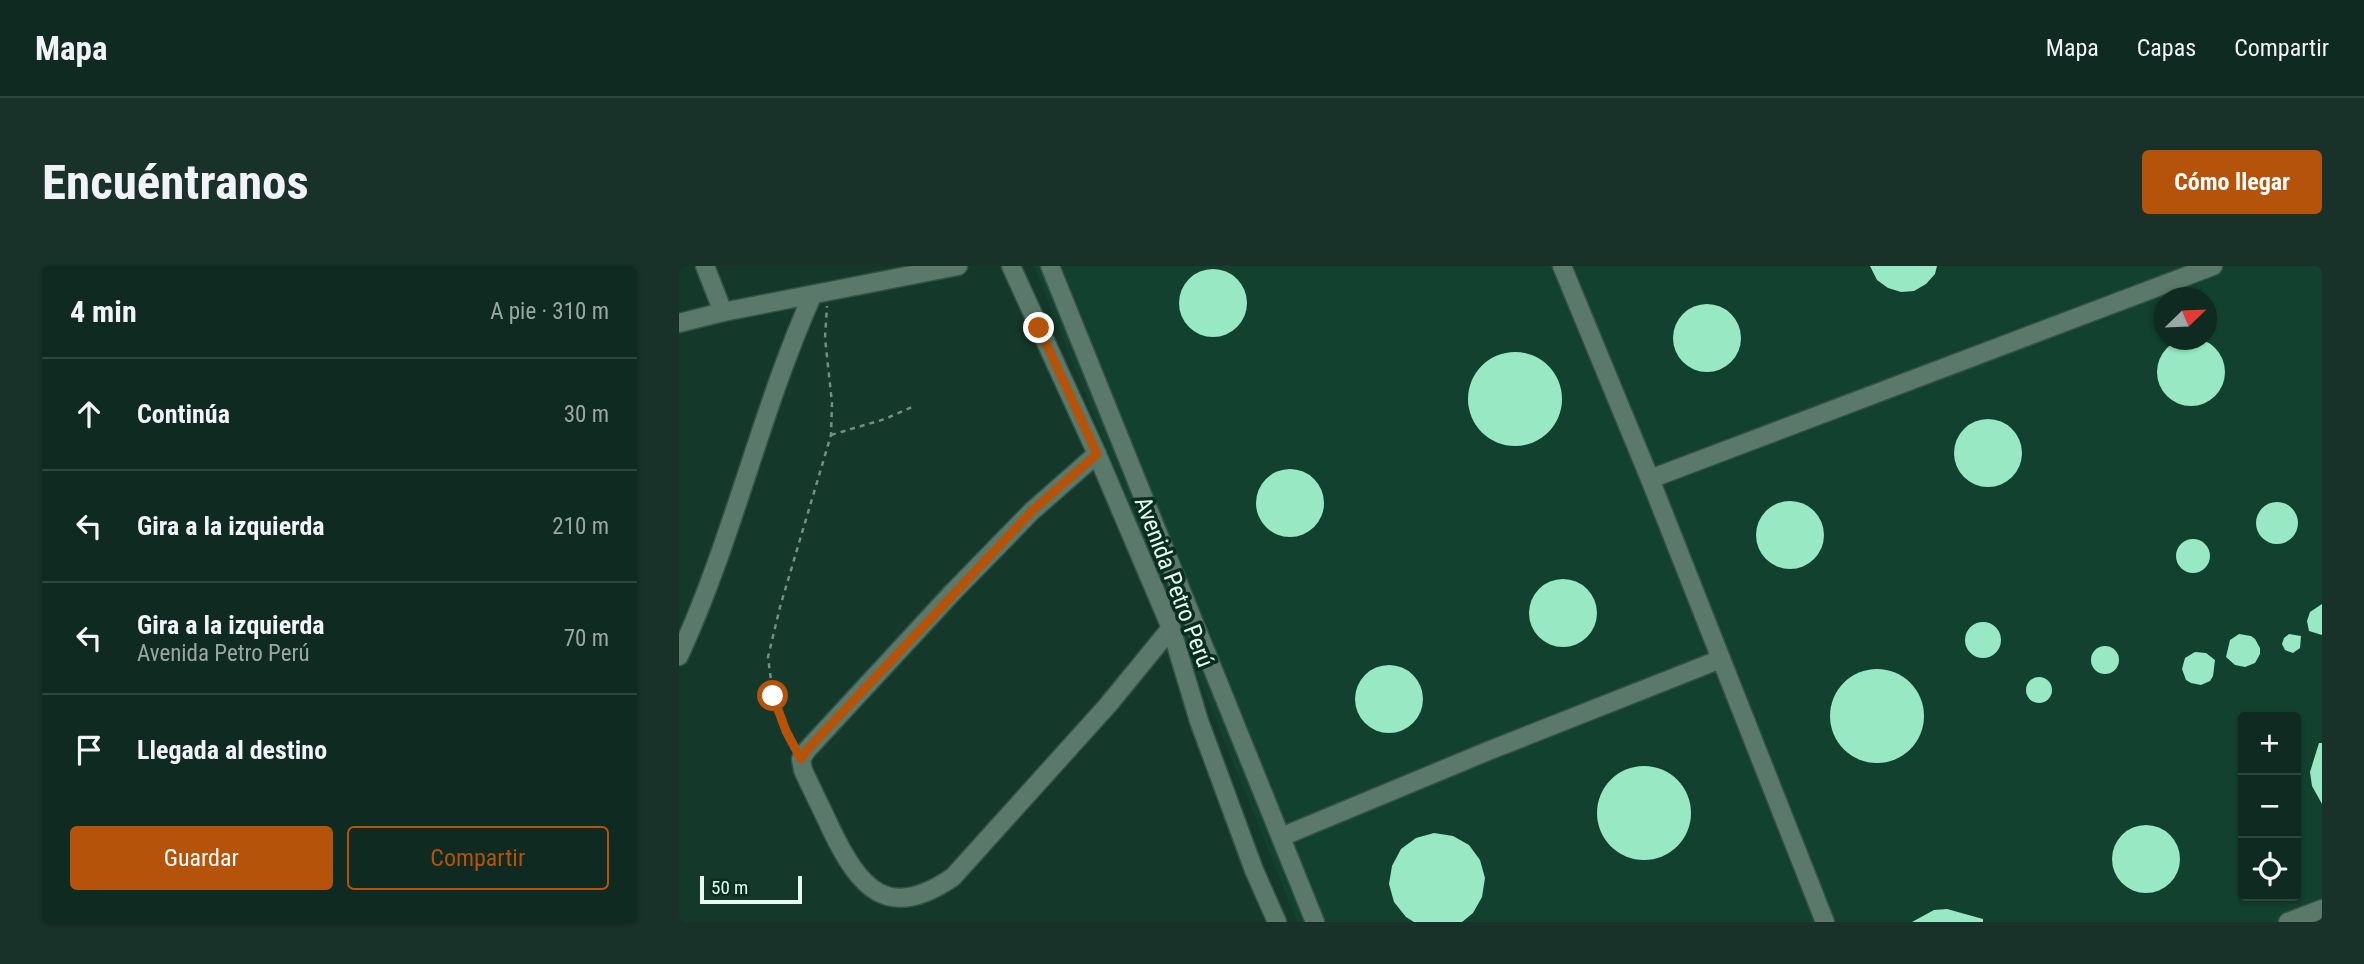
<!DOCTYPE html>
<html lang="es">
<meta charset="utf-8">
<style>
:root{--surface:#0f2a20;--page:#183229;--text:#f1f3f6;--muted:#9ba7a5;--line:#2f463e;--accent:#b45309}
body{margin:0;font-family:"Roboto Condensed",sans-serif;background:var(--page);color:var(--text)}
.controls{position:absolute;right:21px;bottom:21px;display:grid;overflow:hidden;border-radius:7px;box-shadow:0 2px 5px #0004}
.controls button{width:63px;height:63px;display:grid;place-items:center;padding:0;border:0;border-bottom:2px solid var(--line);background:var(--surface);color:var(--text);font:35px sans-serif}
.compass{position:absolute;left:1475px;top:21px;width:63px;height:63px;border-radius:50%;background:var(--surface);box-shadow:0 2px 5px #0004;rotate:67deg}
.scale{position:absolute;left:21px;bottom:18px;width:102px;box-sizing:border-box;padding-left:7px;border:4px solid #e7fbf0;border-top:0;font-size:19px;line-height:24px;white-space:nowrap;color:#e7fbf0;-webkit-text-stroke:5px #092e20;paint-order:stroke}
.stop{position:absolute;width:21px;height:21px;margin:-16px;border:5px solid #b45309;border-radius:50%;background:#fff}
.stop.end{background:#b45309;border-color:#fff;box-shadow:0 2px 7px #0008}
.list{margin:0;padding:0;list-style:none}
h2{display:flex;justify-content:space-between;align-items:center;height:91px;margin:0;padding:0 28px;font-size:30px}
h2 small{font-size:23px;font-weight:400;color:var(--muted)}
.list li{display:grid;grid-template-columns:46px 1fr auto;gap:21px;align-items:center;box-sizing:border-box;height:112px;padding:0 28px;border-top:2px solid var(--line)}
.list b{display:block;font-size:26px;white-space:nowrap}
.list p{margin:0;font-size:23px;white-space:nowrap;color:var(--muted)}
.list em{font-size:23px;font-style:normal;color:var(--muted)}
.actions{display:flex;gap:14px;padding:21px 28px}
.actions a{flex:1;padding:16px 0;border:2px solid var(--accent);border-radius:7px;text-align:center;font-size:24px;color:var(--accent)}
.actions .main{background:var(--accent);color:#fff}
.icon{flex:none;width:38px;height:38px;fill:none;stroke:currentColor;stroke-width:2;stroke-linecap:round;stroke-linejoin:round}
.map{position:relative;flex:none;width:1643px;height:656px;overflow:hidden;border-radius:7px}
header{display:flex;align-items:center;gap:42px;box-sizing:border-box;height:98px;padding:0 35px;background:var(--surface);border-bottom:2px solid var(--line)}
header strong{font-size:33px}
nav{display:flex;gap:38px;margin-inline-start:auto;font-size:24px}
.intro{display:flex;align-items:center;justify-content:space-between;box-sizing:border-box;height:168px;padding:0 42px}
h1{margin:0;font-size:49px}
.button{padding:18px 32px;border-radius:7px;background:var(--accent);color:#fff;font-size:24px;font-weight:700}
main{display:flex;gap:42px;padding:0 42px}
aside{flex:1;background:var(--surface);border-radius:7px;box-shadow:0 2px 5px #0004}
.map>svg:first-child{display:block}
.built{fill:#12412f;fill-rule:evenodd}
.building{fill:#98e8c3}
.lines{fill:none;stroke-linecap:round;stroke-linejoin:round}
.minor-casing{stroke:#325346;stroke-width:21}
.path{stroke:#728f82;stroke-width:2.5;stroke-dasharray:5 5;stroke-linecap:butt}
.minor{stroke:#5b796a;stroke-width:18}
.route{stroke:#b45309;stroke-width:9}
.labels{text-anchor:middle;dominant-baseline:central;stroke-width:7;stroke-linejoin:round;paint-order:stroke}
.street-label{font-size:24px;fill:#e7fbf0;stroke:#092e20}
</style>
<header>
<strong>Mapa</strong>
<nav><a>Mapa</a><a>Capas</a><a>Compartir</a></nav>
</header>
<div class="intro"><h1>Encuéntranos</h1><a class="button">Cómo llegar</a></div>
<main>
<aside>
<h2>4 min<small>A pie · 310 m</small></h2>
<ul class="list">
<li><svg class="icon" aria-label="ahead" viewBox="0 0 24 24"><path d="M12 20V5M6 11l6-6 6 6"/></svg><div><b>Continúa</b></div><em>30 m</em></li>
<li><svg class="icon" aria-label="left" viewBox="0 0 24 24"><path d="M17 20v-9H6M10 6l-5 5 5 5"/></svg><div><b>Gira a la izquierda</b></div><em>210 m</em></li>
<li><svg class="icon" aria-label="left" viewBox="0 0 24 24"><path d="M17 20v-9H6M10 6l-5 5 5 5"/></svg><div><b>Gira a la izquierda</b><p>Avenida Petro Perú</p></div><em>70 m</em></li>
<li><svg class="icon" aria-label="arrive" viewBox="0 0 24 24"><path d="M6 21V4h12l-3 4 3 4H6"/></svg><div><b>Llegada al destino</b></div></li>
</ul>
<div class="actions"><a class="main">Guardar</a><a>Compartir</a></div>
</aside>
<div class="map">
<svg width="1643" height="656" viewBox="0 0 1643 656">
<rect width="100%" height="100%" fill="#14382a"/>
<path class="built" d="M355 0H1643V656H618ZM1486 32H1528V74H1486ZM1564 451H1617V630H1564Z"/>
<g class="building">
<polygon points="1191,0 1258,0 1256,8 1247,18 1235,25 1222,26 1209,22 1198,14"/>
<circle cx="534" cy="37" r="34"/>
<circle cx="1028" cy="72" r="34"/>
<circle cx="1512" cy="106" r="34"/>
<circle cx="836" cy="133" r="47"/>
<circle cx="1309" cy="187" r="34"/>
<circle cx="611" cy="237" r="34"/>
<circle cx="1111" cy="269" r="34"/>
<circle cx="1598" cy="257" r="21"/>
<circle cx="1514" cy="290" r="17"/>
<circle cx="884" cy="347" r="34"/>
<polygon points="1643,338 1643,369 1630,365 1628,355 1631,346"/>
<circle cx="1304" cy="374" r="18"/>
<polygon points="1560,368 1572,370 1576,373 1581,382 1581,388 1576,397 1566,401 1556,399 1547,391 1551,374"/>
<polygon points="1610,368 1622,370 1621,382 1614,387 1606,384 1603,378 1605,372"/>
<circle cx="1426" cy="394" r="14"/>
<polygon points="1516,386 1527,387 1536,394 1534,410 1531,415 1522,419 1512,417 1507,414 1503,403 1506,392"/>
<circle cx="710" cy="433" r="34"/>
<circle cx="1198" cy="450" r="47"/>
<circle cx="1360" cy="424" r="13"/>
<polygon points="1640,477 1643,477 1643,538 1633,520 1631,506"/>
<circle cx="965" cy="547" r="47"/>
<circle cx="1467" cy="593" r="34"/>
<polygon points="755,567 774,570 790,579 801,594 806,612 803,631 794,647 783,656 735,656 727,651 715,636 710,618 713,600 722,583 737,572"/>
<polygon points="1268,643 1304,653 1304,656 1233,656 1255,644"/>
</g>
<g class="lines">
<g class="minor-casing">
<g id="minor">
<polyline points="26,0 44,46"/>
<polyline points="332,0 418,188 492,362 520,455 575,604 598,656"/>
<polyline points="371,0 636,656"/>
<polyline points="883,0 971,213 1534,0"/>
<polyline points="0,57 44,46 279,0"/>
<path d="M418 188 353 245 274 326 128 484 122 493 124 504C133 524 143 543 152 563 181 623 209 656 274 611L429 439 492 362"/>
<polyline points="971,213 1146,656"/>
<path d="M0 390C54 273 81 147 133 30"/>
<polyline points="602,571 809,485 1042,393"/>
<polyline points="1609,656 1643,643"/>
</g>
</g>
<g class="path">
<polyline points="152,169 206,153 235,140"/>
<polyline points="114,478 94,430 89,391 101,341 152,169 153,137 146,72 148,40"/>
</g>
<use href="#minor" class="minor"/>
</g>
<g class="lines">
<polyline class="route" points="94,430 107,465 122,493 128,484 353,245 418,188 360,62"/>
</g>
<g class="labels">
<g class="street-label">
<text transform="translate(495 316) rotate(69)">Avenida Petro Perú</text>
</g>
</g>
</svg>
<div class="controls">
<button>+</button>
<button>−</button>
<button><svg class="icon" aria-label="locate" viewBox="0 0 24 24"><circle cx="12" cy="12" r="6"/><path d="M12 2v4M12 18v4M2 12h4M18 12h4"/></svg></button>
</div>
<svg class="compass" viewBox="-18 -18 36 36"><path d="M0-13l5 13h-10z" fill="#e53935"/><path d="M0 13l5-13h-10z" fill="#9ba7a5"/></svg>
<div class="scale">50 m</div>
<div class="stop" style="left:94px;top:430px"></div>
<div class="stop end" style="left:360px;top:62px"></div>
</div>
</main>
